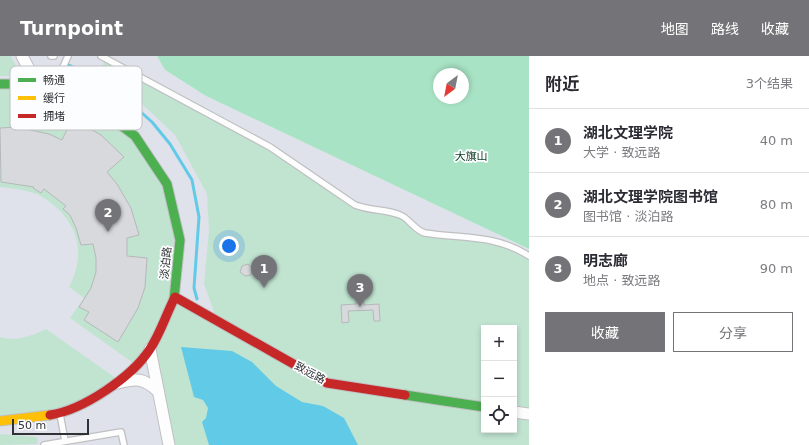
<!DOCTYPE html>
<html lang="zh">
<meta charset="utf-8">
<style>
:root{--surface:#fff;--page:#f2f2f3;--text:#2b2b33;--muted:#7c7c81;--line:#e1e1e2;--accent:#747478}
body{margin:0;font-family:"DejaVu Sans","Noto Sans SC",sans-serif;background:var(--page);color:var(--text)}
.controls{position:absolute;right:12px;bottom:12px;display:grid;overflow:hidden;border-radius:0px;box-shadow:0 2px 6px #0003}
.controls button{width:36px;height:36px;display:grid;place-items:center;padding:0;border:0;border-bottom:1px solid var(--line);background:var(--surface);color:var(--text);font:20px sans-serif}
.compass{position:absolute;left:433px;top:12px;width:36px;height:36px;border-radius:50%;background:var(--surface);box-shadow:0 2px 6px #0003;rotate:212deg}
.scale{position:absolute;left:12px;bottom:10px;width:77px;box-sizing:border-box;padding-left:4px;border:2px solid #313235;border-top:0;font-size:11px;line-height:14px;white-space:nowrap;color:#313235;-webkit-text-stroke:3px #fcfdfe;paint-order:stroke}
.you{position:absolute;left:229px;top:190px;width:14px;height:14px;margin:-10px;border:3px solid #fff;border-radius:50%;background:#1a73e8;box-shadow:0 0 0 6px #1a73e833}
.badge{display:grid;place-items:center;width:26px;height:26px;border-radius:50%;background:var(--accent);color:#fff;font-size:13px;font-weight:700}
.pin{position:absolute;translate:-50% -33px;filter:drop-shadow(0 1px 2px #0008)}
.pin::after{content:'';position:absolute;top:21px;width:14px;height:12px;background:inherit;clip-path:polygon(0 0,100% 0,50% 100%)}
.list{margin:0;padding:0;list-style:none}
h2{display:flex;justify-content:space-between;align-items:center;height:52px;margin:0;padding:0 16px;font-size:17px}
h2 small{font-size:13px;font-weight:400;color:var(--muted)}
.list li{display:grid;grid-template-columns:26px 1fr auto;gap:12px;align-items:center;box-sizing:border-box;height:64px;padding:0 16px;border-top:1px solid var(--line)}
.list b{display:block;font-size:15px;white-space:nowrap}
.list p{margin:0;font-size:13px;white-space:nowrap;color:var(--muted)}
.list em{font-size:13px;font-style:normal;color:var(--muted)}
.actions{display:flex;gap:8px;padding:12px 16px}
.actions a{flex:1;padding:9px 0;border:1px solid var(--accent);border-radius:0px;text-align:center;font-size:14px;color:var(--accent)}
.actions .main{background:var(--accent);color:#fff}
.icon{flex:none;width:22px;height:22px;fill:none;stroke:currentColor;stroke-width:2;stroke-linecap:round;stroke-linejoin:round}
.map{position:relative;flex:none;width:529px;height:389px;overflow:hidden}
header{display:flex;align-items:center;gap:24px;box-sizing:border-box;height:56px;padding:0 20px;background:var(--accent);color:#fff}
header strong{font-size:19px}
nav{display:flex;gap:22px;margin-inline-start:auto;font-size:14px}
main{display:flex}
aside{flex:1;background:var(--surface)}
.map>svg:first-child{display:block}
.built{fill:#dfe2ea;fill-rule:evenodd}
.green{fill:#c1e4d1;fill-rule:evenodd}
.forest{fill:#a9e3c5;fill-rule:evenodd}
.water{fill:#61cae7}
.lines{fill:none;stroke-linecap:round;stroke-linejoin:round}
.stream{stroke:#61cae7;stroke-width:3}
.building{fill:#d8d9dc;stroke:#b7b7ba}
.lane-casing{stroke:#bfc0c2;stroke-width:8}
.street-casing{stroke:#bfc0c2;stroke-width:13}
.fast-casing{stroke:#bfc0c2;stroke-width:11}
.slow-casing{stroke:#bfc0c2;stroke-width:11}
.jam-casing{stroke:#bfc0c2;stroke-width:11}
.lane{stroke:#fdfdfd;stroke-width:5.5}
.street{stroke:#fdfdfd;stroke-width:11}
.fast{stroke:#4caf50;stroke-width:9}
.slow{stroke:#ffc107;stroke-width:9}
.jam{stroke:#c62828;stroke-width:9}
.labels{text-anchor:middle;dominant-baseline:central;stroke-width:3.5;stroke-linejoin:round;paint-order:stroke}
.park-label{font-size:11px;fill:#0a3822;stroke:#fcfdfe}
.street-label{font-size:11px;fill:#313235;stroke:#fcfdfe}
.key{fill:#fcfdfe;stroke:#bfc0c2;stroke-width:1}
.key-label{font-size:11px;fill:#313235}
</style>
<header>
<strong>Turnpoint</strong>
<nav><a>地图</a><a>路线</a><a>收藏</a></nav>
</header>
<main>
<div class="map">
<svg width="529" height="389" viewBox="0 0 529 389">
<rect width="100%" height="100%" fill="#eff0f4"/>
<path class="built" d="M0 0H157L165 14 206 40 529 193V389H0ZM484 272H514V374H484Z"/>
<g class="green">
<polygon points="0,0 11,0 21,20 0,20"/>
<path d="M106 3 270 91 355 149 401 159 423 177 514 190 529 200V389H169L150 294 136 309 70 262 84 242 69 231C84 202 81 174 56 151 49 145 40 138 30 136 20 133 10 132 0 131V28L88 45 135 80 167 128 180 184 175 241 216 261 204 228 209 175 207 138 175 79 142 48 98 18ZM484 272H514V374H484Z"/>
<path d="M46 273 120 325 60 358 0 365V281C17 286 31 280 46 273Z"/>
<polygon points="0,378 37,381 38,388 0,389"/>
</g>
<path class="forest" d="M157 0H529V193L206 40 165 14ZM439 18H463V42H439Z"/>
<polygon class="water" points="181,291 232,295 252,306 276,330 302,346 323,350 344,362 358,389 209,389 202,366 206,362 208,352 203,344 194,341"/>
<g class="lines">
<polyline class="stream" points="69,9 100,24 124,41 152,66 170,88 192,124 199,161 194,232 197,243"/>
</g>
<g class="building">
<polygon points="72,63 101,79 124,101 107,116 117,128 131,152 139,179 127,182 127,200 147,202 145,231 138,252 118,286 84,264 89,256 79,251 91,232 96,216 96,202 93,188 81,189 76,172 70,159 63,153 66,150 44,133 41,137 33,132 34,131 1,126 0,72 17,71 49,78 62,84"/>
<polygon points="248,208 253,213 251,219 245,220 240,216 242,210"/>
<polygon points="355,238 363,238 364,249 379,248 380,265 374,265 373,254 348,255 349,266 342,267 341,249 356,248"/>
</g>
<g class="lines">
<g class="lane-casing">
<g id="lane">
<polyline points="51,0 54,0"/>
<path d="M101 0 270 91 355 149C370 155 386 153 400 159 409 162 415 175 425 177 462 183 495 178 529 200"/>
<polyline points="53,33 68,0"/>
<polyline points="60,358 65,385"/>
<polyline points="44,389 121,376 124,389"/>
</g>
</g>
<g class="street-casing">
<g id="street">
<polyline points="22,0 37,28"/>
<polyline points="150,293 169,389"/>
<path d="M118 327C137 322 143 322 158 335"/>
<polyline points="514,356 529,358"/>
</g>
</g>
<g class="fast-casing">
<g id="fast">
<polyline points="0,28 37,28 88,45 135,80 167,128 180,184 174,243"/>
<polyline points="405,339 484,351"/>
</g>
</g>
<g class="slow-casing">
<polyline id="slow" points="0,365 50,359"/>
</g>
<g class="jam-casing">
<g id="jam">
<polyline points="175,241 327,327 405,339"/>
<path d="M50 359C83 354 132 321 150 293 160 278 166 259 174 243"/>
</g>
</g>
<use href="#lane" class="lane"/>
<use href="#street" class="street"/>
<use href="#fast" class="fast"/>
<use href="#slow" class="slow"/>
<use href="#jam" class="jam"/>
</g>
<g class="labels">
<g class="park-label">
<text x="471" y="100">大旗山</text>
</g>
<g class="street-label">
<text transform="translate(166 207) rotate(-84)">淡泊路</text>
<text transform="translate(310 317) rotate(28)">致远路</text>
</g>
</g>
<rect x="10" y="10" width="132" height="64" rx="6" class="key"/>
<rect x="18" y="22" width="18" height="4" fill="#4caf50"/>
<rect x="18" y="40" width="18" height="4" fill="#ffc107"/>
<rect x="18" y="58" width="18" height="4" fill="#c62828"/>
<g class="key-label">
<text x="43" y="28">畅通</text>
<text x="43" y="46">缓行</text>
<text x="43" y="64">拥堵</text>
</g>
</svg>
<div class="controls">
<button>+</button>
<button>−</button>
<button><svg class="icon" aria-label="locate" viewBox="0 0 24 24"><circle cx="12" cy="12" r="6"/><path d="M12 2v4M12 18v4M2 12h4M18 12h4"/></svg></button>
</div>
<svg class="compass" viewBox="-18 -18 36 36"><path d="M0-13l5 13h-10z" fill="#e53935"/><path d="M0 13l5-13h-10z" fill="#7c7c81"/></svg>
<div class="scale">50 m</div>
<div class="you"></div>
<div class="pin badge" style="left:264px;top:232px">1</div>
<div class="pin badge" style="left:108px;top:176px">2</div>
<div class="pin badge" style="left:360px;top:251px">3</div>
</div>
<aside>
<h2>附近<small>3个结果</small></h2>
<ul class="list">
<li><span class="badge">1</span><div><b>湖北文理学院</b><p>大学 · 致远路</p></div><em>40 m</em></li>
<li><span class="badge">2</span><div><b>湖北文理学院图书馆</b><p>图书馆 · 淡泊路</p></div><em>80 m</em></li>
<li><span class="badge">3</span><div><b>明志廊</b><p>地点 · 致远路</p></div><em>90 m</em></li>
</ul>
<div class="actions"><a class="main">收藏</a><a>分享</a></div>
</aside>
</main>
